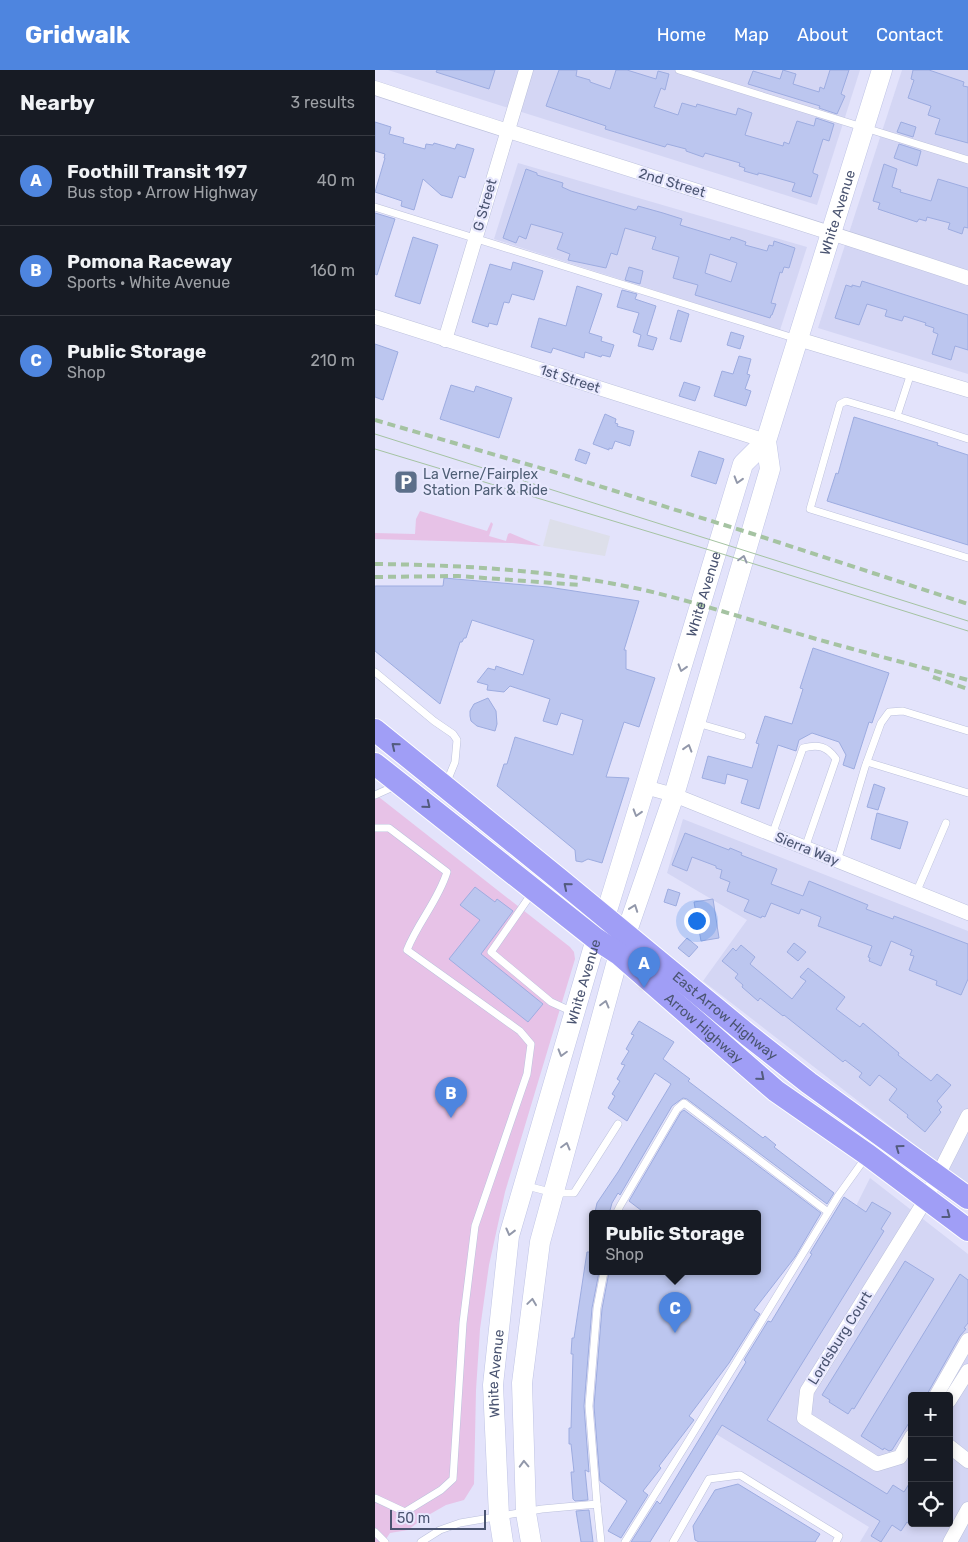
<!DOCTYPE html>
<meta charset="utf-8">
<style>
:root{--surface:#171b24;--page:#20242c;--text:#f1f3f6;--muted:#9ea1a6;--line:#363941;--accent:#4e85df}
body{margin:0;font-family:Rubik,sans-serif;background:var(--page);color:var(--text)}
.controls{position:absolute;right:15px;bottom:15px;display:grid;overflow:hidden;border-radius:5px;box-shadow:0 2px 8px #0003}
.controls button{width:45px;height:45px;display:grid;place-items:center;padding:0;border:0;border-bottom:1px solid var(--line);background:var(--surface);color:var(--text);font:25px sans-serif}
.scale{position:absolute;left:15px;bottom:12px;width:96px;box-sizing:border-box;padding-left:5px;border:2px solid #4a5471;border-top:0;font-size:14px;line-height:18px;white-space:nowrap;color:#4a5471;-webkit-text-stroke:4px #e8e8fe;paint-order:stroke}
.you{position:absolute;left:321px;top:850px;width:18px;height:18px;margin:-12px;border:4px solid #fff;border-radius:50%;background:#1a73e8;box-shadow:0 0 0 8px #1a73e833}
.badge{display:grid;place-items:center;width:32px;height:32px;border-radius:50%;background:var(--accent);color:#fff;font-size:16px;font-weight:700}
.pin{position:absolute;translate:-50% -41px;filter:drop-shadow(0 1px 2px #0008)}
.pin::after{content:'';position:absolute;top:26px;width:18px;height:15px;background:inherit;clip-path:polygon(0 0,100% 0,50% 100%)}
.popup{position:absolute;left:214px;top:1140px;width:172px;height:65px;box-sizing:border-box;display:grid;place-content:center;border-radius:5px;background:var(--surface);filter:drop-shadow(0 1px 4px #0005);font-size:16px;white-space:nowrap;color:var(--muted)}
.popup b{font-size:19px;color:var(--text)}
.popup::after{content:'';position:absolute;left:50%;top:100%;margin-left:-10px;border:10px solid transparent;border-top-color:var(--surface)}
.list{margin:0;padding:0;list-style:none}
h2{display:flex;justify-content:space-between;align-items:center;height:65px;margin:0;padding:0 20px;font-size:21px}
h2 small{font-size:16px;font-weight:400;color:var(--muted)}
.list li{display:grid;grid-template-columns:32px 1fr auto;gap:15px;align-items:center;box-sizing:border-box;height:90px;padding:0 20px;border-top:1px solid var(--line)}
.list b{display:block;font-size:19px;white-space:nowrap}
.list p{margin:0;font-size:16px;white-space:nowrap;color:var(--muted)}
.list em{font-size:16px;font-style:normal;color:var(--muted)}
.icon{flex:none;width:28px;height:28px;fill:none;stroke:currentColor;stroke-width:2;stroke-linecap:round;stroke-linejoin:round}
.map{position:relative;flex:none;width:593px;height:1472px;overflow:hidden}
header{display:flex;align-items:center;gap:30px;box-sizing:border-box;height:70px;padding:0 25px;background:var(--accent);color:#fff}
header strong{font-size:24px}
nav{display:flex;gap:28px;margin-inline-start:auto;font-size:18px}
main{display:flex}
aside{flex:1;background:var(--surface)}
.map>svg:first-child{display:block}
.residential{fill:#d4d6f4;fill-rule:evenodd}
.industrial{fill:#dddfea}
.green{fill:#e7c2e7}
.building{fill:#bcc6ef;stroke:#9dace0;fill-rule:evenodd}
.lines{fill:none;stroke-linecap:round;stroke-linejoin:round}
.lane-casing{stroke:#bcc1dc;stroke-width:8}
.street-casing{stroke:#bcc1dc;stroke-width:15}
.secondary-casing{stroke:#bfc4e5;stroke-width:21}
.primary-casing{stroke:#fff;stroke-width:24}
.lane{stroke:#fff;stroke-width:7}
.street{stroke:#fff;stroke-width:14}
.secondary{stroke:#fff;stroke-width:20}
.primary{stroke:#a09ef6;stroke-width:22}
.tram{stroke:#a5c3a2;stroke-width:1}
.rail{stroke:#a5c3a2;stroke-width:4;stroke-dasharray:8 5;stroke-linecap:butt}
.oneway{stroke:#9298aa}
.oneway2{stroke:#535b7e}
.labels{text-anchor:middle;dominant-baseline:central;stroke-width:4.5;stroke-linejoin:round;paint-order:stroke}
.street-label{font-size:14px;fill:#4a5471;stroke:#e8e8fe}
.service-label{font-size:14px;fill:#4e5e75;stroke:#e8e8fe;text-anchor:start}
</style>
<header>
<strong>Gridwalk</strong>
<nav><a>Home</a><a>Map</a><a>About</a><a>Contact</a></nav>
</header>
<main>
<aside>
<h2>Nearby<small>3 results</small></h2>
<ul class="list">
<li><span class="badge">A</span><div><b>Foothill Transit 197</b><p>Bus stop · Arrow Highway</p></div><em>40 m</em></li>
<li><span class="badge">B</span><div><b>Pomona Raceway</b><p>Sports · White Avenue</p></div><em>160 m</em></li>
<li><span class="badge">C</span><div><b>Public Storage</b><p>Shop</p></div><em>210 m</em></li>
</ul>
</aside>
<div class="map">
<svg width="593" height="1472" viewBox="0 0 593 1472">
<rect width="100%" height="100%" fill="#e3e3fb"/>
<g class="residential">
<polygon points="13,0 485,0 442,135"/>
<polygon points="527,0 593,0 593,304 443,258"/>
<polygon points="143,93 432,177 405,260 119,169"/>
<polygon points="308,749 593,861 593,1116 328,911 372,850 292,803"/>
<path d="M495 1108 593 1184V1472H485L494 1457 341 1364 481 1136ZM537 1326H574V1453H537Z"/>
</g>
<polygon class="industrial" points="175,449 235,466 230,486 168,476"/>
<g class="green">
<polygon points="45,441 112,461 116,452 118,454 114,466 131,471 133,464 135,463 166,476 137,473 0,469 0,463 40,464 41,449"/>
<polygon points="0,724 195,877 199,882 200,889 130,1122 114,1195 105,1259 101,1320 99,1414 89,1430 71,1435 50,1447 33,1460 15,1463 9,1472 0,1472"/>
</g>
<g class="building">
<polygon points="62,0 120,0 114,19 61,2"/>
<polygon points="184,0 202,0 201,6 215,10 215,12 235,19 241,0 252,0 281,9 283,1 294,4 290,20 286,18 279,37 303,45 307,33 321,37 322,34 361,45 363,38 377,43 370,65 408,76 409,72 414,74 422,51 439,56 441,48 459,54 454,71 448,69 438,101 438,103 443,105 436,127 417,121 420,113 388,104 383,103 383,105 369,101 370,98 364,96 365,93 330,83 328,87 311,81 311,79 292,74 290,77 230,59 231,56 171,36"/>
<polygon points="408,0 421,4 418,14 444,22 445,17 449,19 455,0 474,0 466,24 470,26 462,44 444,38 445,36 373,14 378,1 405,9"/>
<polygon points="538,0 554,0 589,12 588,16 593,17 593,73 560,64 565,49 553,45 556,36 533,28 539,10 536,9"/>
<polygon points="0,52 16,57 14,64 29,68 28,73 50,79 51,74 58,75 59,73 80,79 82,74 99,79 90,108 84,106 77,128 66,125 48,109 39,140 26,136 27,131 0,122 10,88 9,88 10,84 0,81"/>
<polygon points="526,52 541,57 538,67 522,62"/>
<polygon points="524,74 546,81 542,96 519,88"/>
<polygon points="509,94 522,99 517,117 526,120 525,122 556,131 563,109 593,118 593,158 589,157 587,164 573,159 575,153 552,147 551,151 544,149 542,152 503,139 505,133 498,131"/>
<path d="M151 99 162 103V105L188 113 187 117 196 121 260 140 262 139 263 136 288 143 307 149 305 155 355 170 356 167 360 168 371 172 370 175 392 181 394 175 398 176 399 171 420 178 414 198 409 197 407 203 405 202 396 233 401 234 397 245H396L395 248 320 225 323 215 298 208 304 187 277 179 281 167 250 158 242 185 236 183 231 198 193 190 195 184 182 179 188 163 156 154 151 169 144 166 141 173 128 168ZM335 184 362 193 356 212 330 203Z"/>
<polygon points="0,143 20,149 2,205 0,204"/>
<polygon points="38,167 63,175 45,234 20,226"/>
<polygon points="138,192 168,201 159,230 137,224 134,233 129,232 122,255 114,253 113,257 97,252 115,194 136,200"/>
<polygon points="254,197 268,201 265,214 250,210"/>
<polygon points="487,211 593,245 593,280 580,276 576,290 557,284 563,264 558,262 559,258 550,255 551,253 529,246 527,251 510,246 512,240 492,234 484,255 460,248 471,215 477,217 477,215 485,217"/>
<polygon points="202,216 227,224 214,263 227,267 226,271 239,275 235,287 227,285 226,287 210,282 209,288 178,278 176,283 156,277 164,248 191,256"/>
<polygon points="247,220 262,224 260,229 281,236 272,265 282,268 278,280 263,276 266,265 258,262 264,243 242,237"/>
<polygon points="303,240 314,244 306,272 295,269"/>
<polygon points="356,262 369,266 365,279 352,275"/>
<polygon points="0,274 23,282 8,330 0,327"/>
<polygon points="364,286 376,289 372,304 375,305 370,319 376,321 371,336 339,326 347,301 358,304"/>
<polygon points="309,312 325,317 320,331 304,326"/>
<polygon points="76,315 99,322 101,316 137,328 124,368 65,349"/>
<polygon points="230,344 241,349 240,353 243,354 242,356 259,361 255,376 240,371 237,379 234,378 234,380 218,374"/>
<polygon points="479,347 563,373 562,375 593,385 593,475 452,431 461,403 463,404"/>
<polygon points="204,379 215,383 211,394 200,390"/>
<polygon points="324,381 349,389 341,414 316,406"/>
<polygon points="69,508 173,517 264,531 249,580 251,580 251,599 280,608 264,657 249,652 231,707 254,708 227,793 213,789 207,792 201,791 200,780 122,716 129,694 132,694 140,667 198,685 208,650 186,643 182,655 168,651 175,629 135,616 129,622 112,620 113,615 102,612 113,598 120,600 121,596 148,605 159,570 97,550 91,568 89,568 87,572 85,572 65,634 0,581 0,516 68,516"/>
<polygon points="438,578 514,603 497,653 494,652 479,699 468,695 471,685 464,672 437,663 424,670 421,681 403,675 384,739 366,733 373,710 352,704 350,714 327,708 333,686 377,698 384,674 381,673 390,646 417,654 428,619 425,618"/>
<polygon points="113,628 121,641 122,654 120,661 102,656 96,651 95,646 95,641 99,634"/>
<polygon points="499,714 510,718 503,740 492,737"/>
<polygon points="502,743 533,752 525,779 496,769"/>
<polygon points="310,763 354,780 355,778 367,783 366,785 402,799 396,814 428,826 434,811 493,835 491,839 510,846 518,849 519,846 543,855 593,874 593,909 586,925 561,915 562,911 534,900 539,886 535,885 537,880 516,871 506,896 494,891 495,888 493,887 497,876 443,856 446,847 426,839 424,844 396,833 390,847 387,846 386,848 369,841 374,830 352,821 355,812 345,808 347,800 341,798 341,796 317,787 312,801 297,795"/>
<polygon points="100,817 120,832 122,829 138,841 106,884 168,934 153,952 74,889 105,850 85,835"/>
<polygon points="293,819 305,823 301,836 289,832"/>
<polygon points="338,829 344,868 326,871 319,832"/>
<polygon points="312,868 323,877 314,887 303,878"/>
<polygon points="419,873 431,882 423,891 412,882"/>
<polygon points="366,875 380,887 375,894 417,929 431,911 425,907 433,898 470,927 461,939 485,957 488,953 524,983 523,985 556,1011 562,1004 576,1015 562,1031 567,1037 564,1040 566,1042 550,1062 532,1047 533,1045 514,1030 522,1019 504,1005 495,1016 484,1007 487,1003 470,990 468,992 409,945 408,946 385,928 383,931 367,917 368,915 360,908 363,904 347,891 358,878 361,881"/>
<polygon points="264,951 299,972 288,989 315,1009 313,1011 388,1068 390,1066 401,1075 399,1077 459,1123 452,1134 312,1029 308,1028 297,1036 245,1125 243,1123 237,1133 234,1144 221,1144 222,1142 220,1142 222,1133 243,1102 296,1014 280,1003 252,1051 233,1038 240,1026 237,1024 245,1011 242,1009 250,995 246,994 254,981 251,979 259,965 256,964"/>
<polygon points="309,1040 446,1143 420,1187 379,1240 385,1244 354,1293 314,1346 319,1350 284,1396 286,1398 268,1421 273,1425 246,1468 233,1461 252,1431 225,1411 219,1336 227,1239 234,1202 382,1202 382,1144 271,1144 254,1131 306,1042"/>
<polygon points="469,1127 491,1142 497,1132 516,1143 506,1159 509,1161 392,1350 512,1424 518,1415 529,1422 537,1409 537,1456 532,1452 526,1461 517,1455 506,1472 496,1466 505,1451 347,1355 275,1472 256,1472 282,1431 285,1434 371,1292 369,1290 393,1251 396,1252 437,1184 435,1183"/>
<polygon points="212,1182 218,1182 218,1202 224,1202 217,1238 209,1336 214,1402 210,1400 213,1430 200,1431 198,1429 196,1402 199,1402 196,1374 194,1374 194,1358 196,1358 198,1284 196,1284 197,1268 199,1268"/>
<polygon points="530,1191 559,1209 490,1321 479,1339 477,1338 473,1344 454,1332 455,1330 447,1325"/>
<polygon points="585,1204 593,1210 593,1253 589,1258 591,1259 585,1266 551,1326 537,1326 537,1348 517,1380 514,1381 509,1378 508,1380 486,1366"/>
<polygon points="363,1414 445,1464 440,1472 324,1472 320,1470 318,1456 340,1420"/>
<polygon points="214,1440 218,1472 206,1472 201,1441"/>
</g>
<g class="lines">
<g class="lane-casing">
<g id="lane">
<polyline points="304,0 593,90"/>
<polyline points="0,137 422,269"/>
<polyline points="536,303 522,346 593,369"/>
<polyline points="522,346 471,331 465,334 435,439 593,488"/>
<polyline points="0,602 59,651 78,664 82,670 80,692 71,714"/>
<polyline points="322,653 367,666"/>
<polyline points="492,692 593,723"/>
<polyline points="0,725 20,716"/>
<path d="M0 758H14L72 802C63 831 43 852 32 880L145 961 156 974 152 1004 100 1156 88 1253 78 1409 66 1420 30 1442 0 1428"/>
<path d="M397 765 428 678C443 674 452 676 461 689L430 778"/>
<polyline points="462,791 490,697 506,653 514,642 528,641 593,661"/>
<polyline points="157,823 116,882 176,932 198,942"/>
<polyline points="541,823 571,753"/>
<polyline points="152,1116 179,1123 199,1123 243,1054"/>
<polyline points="241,1144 245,1136 302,1039 309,1033 453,1142"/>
<polyline points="222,1434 214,1336 222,1238 229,1202"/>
<polyline points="0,1462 10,1472"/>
<polyline points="46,1472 65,1460 85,1453 167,1439 222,1434 226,1472"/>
<polyline points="250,1472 312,1373 463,1126 491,1087"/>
<polyline points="298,1472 334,1409 365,1405 464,1466 461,1472"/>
</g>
</g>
<g class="street-casing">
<g id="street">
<path d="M0 18C197 83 396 142 593 208"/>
<polyline points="0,247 391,371"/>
<polyline points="423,269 593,320"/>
<polyline points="70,270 151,0"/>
<polyline points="270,717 299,725 593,843"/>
<polyline points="561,1326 593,1270"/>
<polyline points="574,1331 593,1301"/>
<polyline points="537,1366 525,1387 502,1394 429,1348 432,1321 551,1129 593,1046"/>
<polyline points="574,1376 593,1391"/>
<polyline points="575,1472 593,1439"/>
</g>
</g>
<g class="secondary-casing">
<g id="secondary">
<path id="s1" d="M128 1472 124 1446 118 1315 134 1166 221 869 230 847 270 717 368 394 391 371"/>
<path id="s2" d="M156 1472 151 1443 147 1313 165 1172 244 884 299 725 395 399 391 371 507 0"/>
</g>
</g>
<g class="primary-casing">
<g id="primary">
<path id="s3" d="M0 660 184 809 373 965 434 1013 593 1128"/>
<path id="s4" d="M0 694 221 869 244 884 401 1021 493 1085 593 1160"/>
</g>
</g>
<use href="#lane" class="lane"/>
<use href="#street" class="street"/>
<use href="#secondary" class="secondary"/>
<use href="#primary" class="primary"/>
<g class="tram">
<polyline points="0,364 593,551"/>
<polyline points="0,379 341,482 593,561"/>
</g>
<g class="rail">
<polyline points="0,350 179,402 375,463 593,534"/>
<path d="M0 494C87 495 175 500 260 518 315 530 367 548 421 563 478 580 536 594 593 610"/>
<polyline points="0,507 83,506 205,515"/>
<polyline points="558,607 593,619"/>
</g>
</g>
<defs><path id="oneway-chevron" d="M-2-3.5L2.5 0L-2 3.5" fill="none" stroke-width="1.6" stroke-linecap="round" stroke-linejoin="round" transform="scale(1.25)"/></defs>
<g class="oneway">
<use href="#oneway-chevron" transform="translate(363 410) rotate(107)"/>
<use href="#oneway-chevron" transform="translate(368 489) rotate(-75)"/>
<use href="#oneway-chevron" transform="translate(307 598) rotate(107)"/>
<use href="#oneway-chevron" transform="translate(313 678) rotate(-73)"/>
<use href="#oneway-chevron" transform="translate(262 743) rotate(107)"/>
<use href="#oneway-chevron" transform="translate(259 838) rotate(-70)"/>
<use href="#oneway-chevron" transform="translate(230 934) rotate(-75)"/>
<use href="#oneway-chevron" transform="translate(187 983) rotate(106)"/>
<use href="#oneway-chevron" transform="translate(191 1076) rotate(-75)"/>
<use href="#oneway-chevron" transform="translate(135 1162) rotate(104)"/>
<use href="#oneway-chevron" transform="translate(157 1232) rotate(-82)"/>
<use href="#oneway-chevron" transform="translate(149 1394) rotate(-92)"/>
</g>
<g class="oneway2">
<use href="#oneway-chevron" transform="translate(20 676) rotate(-141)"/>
<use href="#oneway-chevron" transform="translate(52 735) rotate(39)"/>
<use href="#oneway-chevron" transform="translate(192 816) rotate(-140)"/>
<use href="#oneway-chevron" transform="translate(386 1007) rotate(41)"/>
<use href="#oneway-chevron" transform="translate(524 1078) rotate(-144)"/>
<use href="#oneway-chevron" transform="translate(572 1145) rotate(37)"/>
</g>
<defs>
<g id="parking-square" transform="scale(1.25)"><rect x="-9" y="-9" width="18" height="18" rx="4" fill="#5c6f8a" stroke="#e8e8fe"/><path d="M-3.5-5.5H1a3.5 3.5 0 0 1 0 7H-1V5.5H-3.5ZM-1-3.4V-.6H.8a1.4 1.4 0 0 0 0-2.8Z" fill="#fff"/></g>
</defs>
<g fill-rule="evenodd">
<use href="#parking-square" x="31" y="412"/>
</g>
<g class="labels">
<g class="street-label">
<text transform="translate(297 113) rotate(17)">2nd Street</text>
<text transform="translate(110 135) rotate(-74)">G Street</text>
<text stroke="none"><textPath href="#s2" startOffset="1376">White Avenue</textPath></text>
<text transform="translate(195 309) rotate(18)">1st Street</text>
<text stroke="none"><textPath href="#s1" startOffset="978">White Avenue</textPath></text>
<text transform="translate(432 779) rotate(22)">Sierra Way</text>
<text stroke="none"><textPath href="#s1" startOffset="572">White Avenue</textPath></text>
<text stroke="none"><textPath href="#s3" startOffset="452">East Arrow Highway</textPath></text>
<text stroke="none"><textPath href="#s4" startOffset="422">Arrow Highway</textPath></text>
<text transform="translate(465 1268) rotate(-58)">Lordsburg Court</text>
<text stroke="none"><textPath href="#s1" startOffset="169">White Avenue</textPath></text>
</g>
<g class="service-label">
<text x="48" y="404">La Verne/Fairplex<tspan x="48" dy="16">Station Park &amp; Ride</tspan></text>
</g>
</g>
</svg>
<div class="controls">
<button>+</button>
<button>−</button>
<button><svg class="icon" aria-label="locate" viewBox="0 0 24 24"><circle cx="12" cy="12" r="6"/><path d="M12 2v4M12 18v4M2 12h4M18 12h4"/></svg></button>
</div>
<div class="scale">50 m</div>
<div class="you"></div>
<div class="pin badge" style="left:269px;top:918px">A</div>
<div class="pin badge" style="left:76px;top:1048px">B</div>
<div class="pin badge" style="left:300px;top:1263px">C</div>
<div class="popup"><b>Public Storage</b>Shop</div>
</div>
</main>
